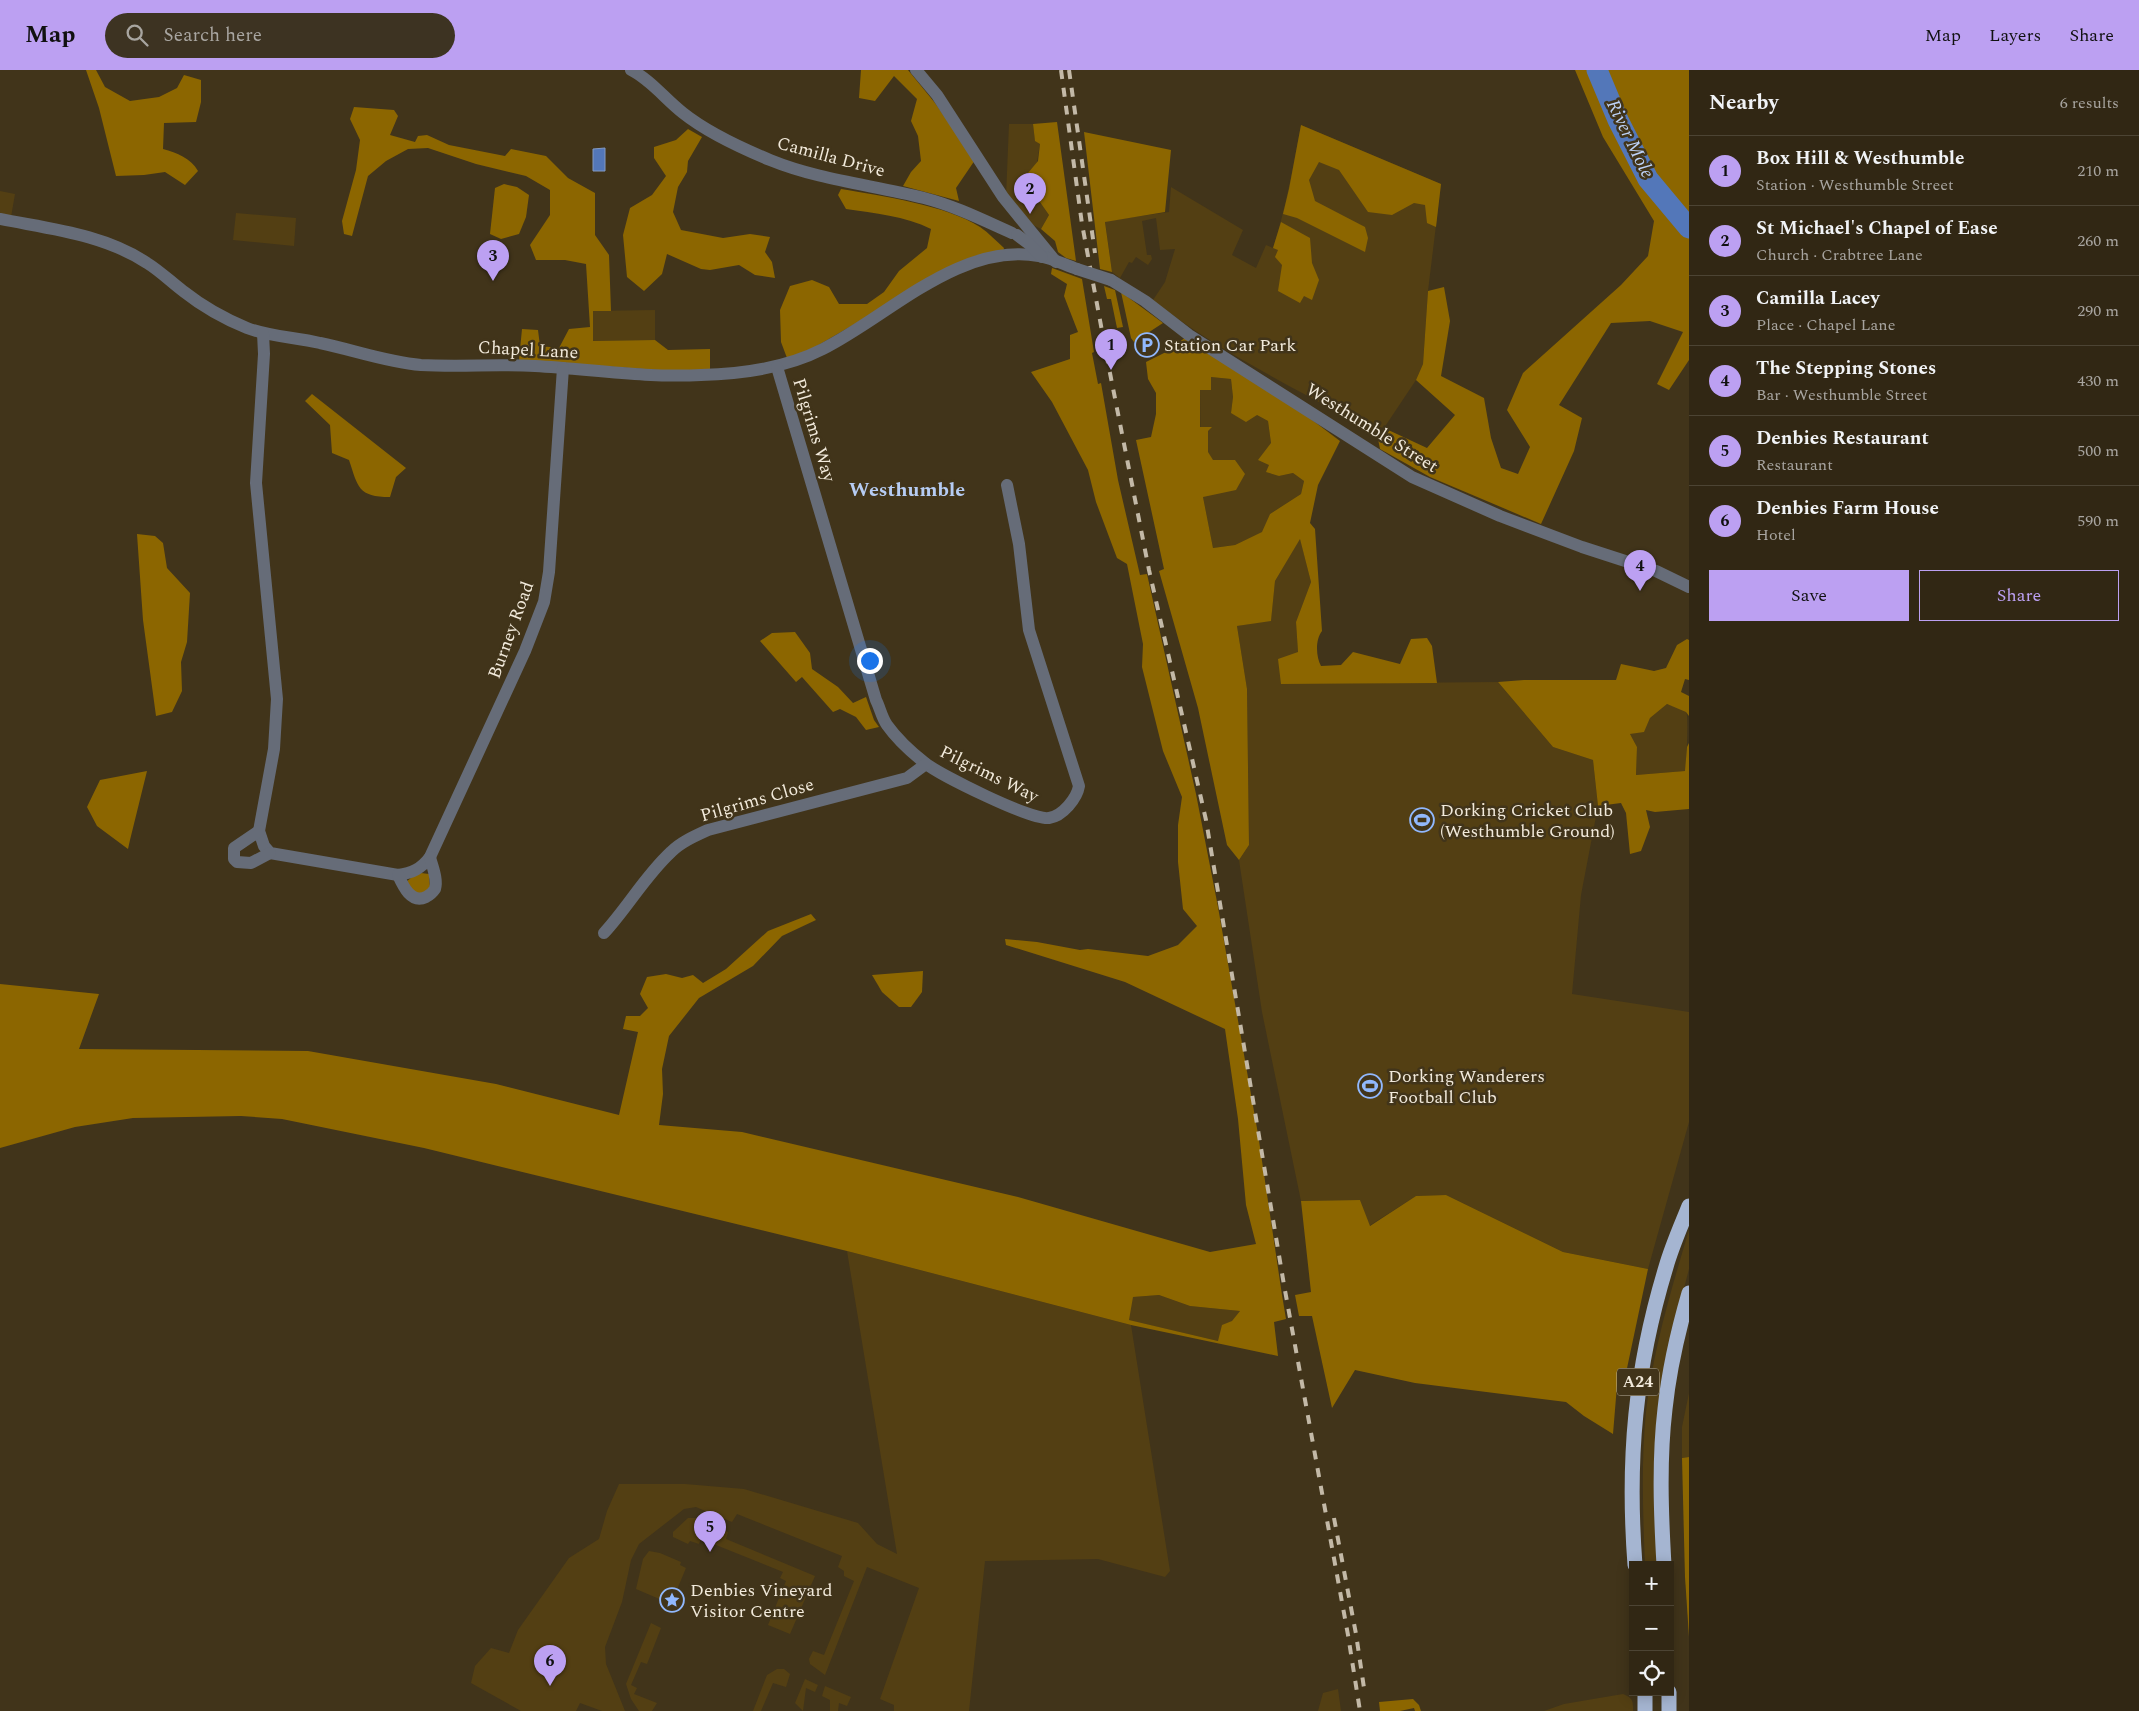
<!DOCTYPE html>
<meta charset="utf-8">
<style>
:root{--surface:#312714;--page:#3d3322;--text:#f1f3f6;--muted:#a8a5a0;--line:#4c4434;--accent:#bca0f2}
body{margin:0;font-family:Spectral,serif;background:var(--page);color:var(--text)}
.controls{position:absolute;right:15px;bottom:15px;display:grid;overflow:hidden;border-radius:0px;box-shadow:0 2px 12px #0003}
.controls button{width:45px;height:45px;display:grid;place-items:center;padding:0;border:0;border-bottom:1px solid var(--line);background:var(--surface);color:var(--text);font:25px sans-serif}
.you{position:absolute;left:869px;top:590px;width:18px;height:18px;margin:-12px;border:4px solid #fff;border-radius:50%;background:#1a73e8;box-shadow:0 0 0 8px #1a73e833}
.badge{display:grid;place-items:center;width:32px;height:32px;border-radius:50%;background:var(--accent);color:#111;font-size:16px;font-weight:700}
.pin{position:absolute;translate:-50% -41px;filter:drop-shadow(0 1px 2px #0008)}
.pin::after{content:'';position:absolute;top:26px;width:18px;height:15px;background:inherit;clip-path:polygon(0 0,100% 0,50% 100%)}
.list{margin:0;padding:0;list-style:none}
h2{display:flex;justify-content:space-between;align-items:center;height:65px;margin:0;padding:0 20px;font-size:21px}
h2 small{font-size:16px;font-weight:400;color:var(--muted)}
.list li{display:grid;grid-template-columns:32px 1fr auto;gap:15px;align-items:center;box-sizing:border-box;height:70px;padding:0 20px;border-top:1px solid var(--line)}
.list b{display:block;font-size:19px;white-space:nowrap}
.list p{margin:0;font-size:16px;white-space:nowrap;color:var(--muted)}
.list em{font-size:16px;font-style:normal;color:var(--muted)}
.actions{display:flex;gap:10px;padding:15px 20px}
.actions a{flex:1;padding:11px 0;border:1px solid var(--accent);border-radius:0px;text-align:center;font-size:18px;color:var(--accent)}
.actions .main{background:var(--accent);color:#111}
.icon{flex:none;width:28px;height:28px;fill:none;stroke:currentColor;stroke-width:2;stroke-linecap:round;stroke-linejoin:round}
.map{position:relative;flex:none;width:1689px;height:1641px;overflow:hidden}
header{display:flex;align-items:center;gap:30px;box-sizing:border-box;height:70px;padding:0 25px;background:var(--accent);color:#111}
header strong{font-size:24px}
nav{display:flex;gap:28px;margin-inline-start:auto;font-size:18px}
.search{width:350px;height:45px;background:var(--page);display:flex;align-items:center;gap:12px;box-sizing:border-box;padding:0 18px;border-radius:28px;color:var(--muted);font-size:19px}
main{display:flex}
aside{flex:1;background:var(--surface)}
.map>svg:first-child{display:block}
.green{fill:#533f13}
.forest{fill:#8c6600;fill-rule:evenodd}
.water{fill:#5377b9;stroke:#839ac3}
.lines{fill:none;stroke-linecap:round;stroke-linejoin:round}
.river{stroke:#5377b9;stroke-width:21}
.minor{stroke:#666c78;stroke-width:12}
.highway{stroke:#a5b5d1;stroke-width:15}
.rail{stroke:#c3b9a7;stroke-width:4;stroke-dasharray:9 9;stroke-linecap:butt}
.minor-bridge{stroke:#666c78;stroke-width:12}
.labels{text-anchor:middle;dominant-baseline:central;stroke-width:5;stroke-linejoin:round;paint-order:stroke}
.shield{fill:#41341a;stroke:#bdb3a1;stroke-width:1}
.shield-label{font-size:16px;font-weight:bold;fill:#f2eadb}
.street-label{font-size:18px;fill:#f2eadb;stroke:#41341a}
.poi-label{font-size:18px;fill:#f2eadb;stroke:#41341a;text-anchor:start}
.water-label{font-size:19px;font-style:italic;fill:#bdd2f7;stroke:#41341a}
.quarter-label{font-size:20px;font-weight:bold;fill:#b6ccf3;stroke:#41341a}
</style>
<header>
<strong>Map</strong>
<div class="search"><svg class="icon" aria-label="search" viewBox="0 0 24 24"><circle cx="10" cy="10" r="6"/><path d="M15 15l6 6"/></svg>Search here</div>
<nav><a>Map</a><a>Layers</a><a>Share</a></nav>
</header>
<main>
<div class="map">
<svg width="1689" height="1641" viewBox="0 0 1689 1641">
<rect width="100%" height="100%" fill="#41341a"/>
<g class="green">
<polygon points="1009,54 1033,54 1035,70 1040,74 1034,110 1035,125 1049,145 1041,159 1033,155 1006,127"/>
<path d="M1301 55 1441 114 1428 221 1423 294 1416 310 1384 358C1355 354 1332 339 1306 325 1254 297 1199 267 1153 230L1165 212 1175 179 1160 180 1156 148 1142 151 1147 185H1151L1152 189 1148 195 1136 187 1132 193 1129 192 1120 208 1112 202 1105 151 1169 142 1171 117 1243 160 1232 185 1256 198 1266 175 1273 178C1286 138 1293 97 1301 55Z"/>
<polygon points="0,121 15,124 11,147 0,145"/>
<polygon points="236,143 296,148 294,176 233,170"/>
<polygon points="655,240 655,270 593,271 593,241"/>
<polygon points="1211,307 1231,309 1233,327 1231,343 1257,345 1268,351 1271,373 1269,395 1279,406 1293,403 1304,411 1301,424 1270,444 1263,462 1235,475 1213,478 1201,417 1200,320 1211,319"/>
<polygon points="1300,468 1311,512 1296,552 1298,582 1282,614 1498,612 1553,677 1593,690 1598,736 1581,825 1572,924 1689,942 1689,1052 1648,1199 1563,1182 1446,1125 1416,1126 1369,1156 1360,1130 1301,1131 1262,942 1239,790 1249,775 1247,619 1237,556 1271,550 1275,511"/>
<path d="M1667 634C1672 636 1681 638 1686 641 1689 647 1686 690 1686 701L1636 705 1637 677 1630 664 1644 661 1650 648Z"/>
<path d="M1689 1160V1199L1677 1245 1657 1495H1645C1643 1444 1641 1393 1646 1342 1653 1280 1671 1220 1689 1160Z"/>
<polygon points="847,1181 1131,1255 1170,1501 1165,1507 1098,1489 985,1491 969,1641 894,1641 894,1635 880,1629 919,1518 867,1497 825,1605 810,1594 809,1589 813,1581 824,1585 854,1511 844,1506 844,1501 838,1497 842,1486 737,1444 732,1452 696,1437 684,1439 639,1474 631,1490 622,1532 605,1577 606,1594 625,1641 602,1641 580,1633 576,1641 521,1641 471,1613 475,1596 491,1578 509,1583 518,1560 569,1488 599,1469 607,1441 619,1414 685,1414 744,1419 858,1453 877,1474 897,1484"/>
<polygon points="1159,1225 1190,1236 1240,1241 1218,1271 1128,1250 1132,1227"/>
<polygon points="1689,1323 1689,1387 1682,1388 1682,1357"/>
<polygon points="688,1448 696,1448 728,1462 726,1469 815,1506 790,1564 768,1555 786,1511 780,1508 783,1502 701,1469 699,1474 690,1471 688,1474 673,1467 673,1462"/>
<polygon points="649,1481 660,1483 681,1492 680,1495 686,1498 671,1534 636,1519 643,1489"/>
<polygon points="651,1553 661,1558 647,1594 641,1592 631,1615 637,1618 634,1624 657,1633 652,1641 639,1641 631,1629 626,1614"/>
<polygon points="777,1599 784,1599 790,1604 786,1617 773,1613 761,1641 753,1641 767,1605"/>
<polygon points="805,1609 818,1615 815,1622 806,1618 803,1641 795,1633"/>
<polygon points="825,1616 851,1627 847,1636 839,1633 838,1641 830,1641 830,1630 822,1626"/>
<polygon points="1338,1619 1341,1641 1318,1641 1323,1623"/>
<path d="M1623 1624C1633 1628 1633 1631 1633 1641H1544L1564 1634Z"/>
</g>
<g class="forest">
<path d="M86 0H96L105 17 130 31 159 27 177 18 184 5 201 10V32L196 52 164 53 163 79C177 83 191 88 198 101L185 115 165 102 144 105 116 106 99 38Z"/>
<polygon points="861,0 908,0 935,33 975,90 956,118 959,131 903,116 911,102 921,91 918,66 911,51 917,29 894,6 875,31 859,28"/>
<polygon points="1575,0 1689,0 1689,290 1669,320 1657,314 1683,262 1650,251 1611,253 1559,335 1582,348 1574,381 1541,454 1430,407 1380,379 1378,369 1384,358 1427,378 1455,345 1416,310 1423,294 1428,221 1444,217 1450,251 1441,306 1484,328 1491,368 1501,398 1518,404 1530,377 1507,340 1523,303 1621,215 1648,186 1654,151 1603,67"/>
<polygon points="354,37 394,40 398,46 390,65 415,72 418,66 427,65 449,75 505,86 511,79 546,86 568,108 595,123 595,165 609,185 611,241 593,241 593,271 655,270 668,280 710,279 710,300 684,302 519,290 522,259 538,260 540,276 559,278 569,259 590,257 586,194 565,190 536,190 530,175 550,145 550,120 526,106 476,94 428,78 408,79 386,91 368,106 352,166 344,164 342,151 356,100 360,70 350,49"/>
<polygon points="1057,52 1076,191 1066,188 1058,182 1055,171 1041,159 1049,145 1035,125 1034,110 1028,103 1038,91 1040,74 1035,71 1033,54"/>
<polygon points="1301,55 1441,114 1436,157 1427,153 1425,135 1414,133 1392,145 1368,142 1339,100 1319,92 1309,110 1315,131 1365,157 1368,168 1365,182 1297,148 1283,144 1289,119"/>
<polygon points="688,59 702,67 688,91 687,102 678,117 673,142 681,160 723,168 750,164 770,167 765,182 772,192 775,208 755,205 739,195 710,200 701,199 667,184 662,204 644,221 627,207 623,165 630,138 652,125 666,106 654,88 654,77 676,70"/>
<polygon points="1084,62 1171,80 1165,142 1105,152 1112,202 1100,199"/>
<polygon points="504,114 517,117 529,125 526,147 519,164 501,169 490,164 495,118"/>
<path d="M841 119C882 126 946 135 980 157 989 163 996 171 1004 178L1003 182 884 237 803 284 787 288 781 272 780 240 790 216 812 210 829 217 839 234H867L884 222 899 201 927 178 931 159C905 146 874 143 846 139L838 125Z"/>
<polygon points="1281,152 1310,168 1312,193 1319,210 1312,230 1304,226 1300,233 1278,221 1282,195 1275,187 1278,180 1273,178"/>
<path d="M1052 198 1082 209 1094 282 1092 283 1098 314 1101 313 1118 410 1140 505 1147 504 1196 724 1218 837 1258 1064 1282 1225 1286 1249 1274 1252 1278 1286 1131 1255 847 1181 424 1078 282 1049 241 1046 133 1048 75 1057 0 1078V914L99 924 79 979 308 981 496 1014 619 1045 638 962 623 959 626 946H640L648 938 640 924 647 907 666 904 682 908 693 905 703 913 726 899 768 861 811 844 816 850 782 866 753 896 699 928 669 966 662 999 663 1024 659 1055 742 1062 1018 1127 1210 1182 1256 1174 1246 1135 1238 1049 1225 959 1125 912 1006 875 1005 869 1037 872 1080 880 1088 879 1148 886 1178 875 1197 856 1183 839 1178 792V755L1182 727 1163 681 1142 597 1143 574 1127 494 1117 488 1096 432 1088 400 1052 332 1031 302 1070 289V265L1078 262 1064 226 1067 214 1051 204ZM1159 1225 1190 1236 1240 1241 1232 1251 1222 1255 1218 1271 1129 1250 1133 1227Z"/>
<polygon points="1104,216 1115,220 1123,257 1117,258 1111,229 1107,229"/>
<polygon points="1121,222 1163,253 1134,272 1131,268"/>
<path d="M1186 267 1279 325 1340 371 1318 415 1310 453 1315 459 1322 561C1315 570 1316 587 1321 596L1341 595 1353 582 1400 594 1411 569 1427 568 1432 576 1437 613 1281 614 1278 589 1298 582 1296 552 1311 512 1300 469 1275 511 1271 551 1237 556 1247 619 1249 775 1239 790 1227 775 1198 638 1159 501 1164 499 1136 370 1151 367 1156 344V323L1148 309 1146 292 1166 282ZM1211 307 1231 309 1233 327 1231 343 1246 352 1257 345 1268 351 1271 373 1258 390 1269 395 1266 402 1279 406 1293 403 1304 411 1301 424 1270 444 1262 462 1235 475 1213 478 1203 427 1236 420 1245 404 1235 390H1213L1208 382V361L1212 357H1200V320H1211Z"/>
<path d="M312 324 406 398 396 407 390 427C358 427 358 417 349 390L332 383 330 355 305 331Z"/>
<polygon points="137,464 155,466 163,473 167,498 190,523 187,572 181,592 182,621 172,642 156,646 143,550"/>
<polygon points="795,562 810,583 812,599 838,617 853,633 866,627 874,650 879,657 866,660 856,647 840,639 833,642 802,607 796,612 760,571 772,563"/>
<polygon points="1687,569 1689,570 1689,610 1685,609 1681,622 1689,626 1689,646 1686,642 1667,634 1650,648 1644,662 1630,664 1637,677 1636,705 1685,701 1687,677 1689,673 1689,739 1655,742 1646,740 1650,757 1641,781 1630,784 1626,743 1621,733 1598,736 1593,690 1553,677 1498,612 1524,610 1616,610 1621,594 1654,601 1666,598 1677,575"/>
<polygon points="147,701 130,770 128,779 97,756 87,737 100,710"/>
<polygon points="421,803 429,804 430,818 422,824 414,824 406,812 412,807"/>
<polygon points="923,901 922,922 911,937 899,937 882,922 872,905"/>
<polygon points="1446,1125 1563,1182 1648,1199 1626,1303 1618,1303 1613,1364 1584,1346 1566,1332 1415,1313 1355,1300 1332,1338 1312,1246 1299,1246 1295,1225 1311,1222 1301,1131 1360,1130 1370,1156 1416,1126"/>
<polygon points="1689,1387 1689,1567 1685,1507 1682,1388"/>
<polygon points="1413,1629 1419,1635 1421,1641 1415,1641 1414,1638 1400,1641 1380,1641 1379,1632"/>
</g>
<polygon class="water" points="605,78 605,101 593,101 593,79"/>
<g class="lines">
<polyline class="river" points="1597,0 1618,50 1648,109 1689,158"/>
<g class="minor">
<path d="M631 0C651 10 665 29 683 43 708 63 741 78 770 90 819 110 873 115 924 128 955 136 983 150 1012 163"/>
<polyline points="916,0 937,25 1003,127 1056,192"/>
<path d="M0 149C50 159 103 164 147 193 160 201 171 212 183 221 202 236 225 249 247 258 270 267 296 267 320 273 354 280 386 292 421 295 459 297 497 294 535 296 590 299 645 308 701 305 742 304 786 298 823 279 889 246 959 172 1039 186 1052 188 1065 195 1077 199"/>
<polyline points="1017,165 1029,174 1042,187"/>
<polyline points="1111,210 1145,231 1189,265 1412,407 1500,446 1582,477 1656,501 1689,517"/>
<path d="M263 263 264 284 256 413 277 629 274 679 259 761 264 776 270 783 398 805C412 803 421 799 430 787L525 581 544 532 549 502 563 298"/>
<path d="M777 297 876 630C880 638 882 648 887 655 897 669 911 682 925 693 940 705 1032 751 1049 748 1063 746 1077 728 1079 716L1029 560 1019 474 1007 415"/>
<polyline points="259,761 234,778 234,789 237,792 251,793 270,783"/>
<path d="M398 805C403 816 411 834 426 827 430 825 433 822 435 819 438 809 432 796 430 787"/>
<path d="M604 863C628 837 645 806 671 782 681 772 695 766 708 760L907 708 926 694"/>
</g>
<g class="highway">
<path d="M1635 1495C1627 1389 1635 1299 1666 1197 1672 1176 1681 1156 1689 1136"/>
<path d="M1664 1495C1661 1443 1659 1390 1665 1339 1669 1300 1678 1261 1689 1223"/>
<polyline points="1645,1622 1645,1641"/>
<polyline points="1669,1622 1669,1641"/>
</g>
<g class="rail">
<polyline points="1061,0 1082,154 1108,293 1149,500 1206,750 1284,1215 1348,1565 1360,1641"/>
<polyline points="1069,0 1095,183"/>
<polyline points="1334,1448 1356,1564 1364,1618"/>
</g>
<polyline class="minor-bridge" points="1077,199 1111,210"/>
</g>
<defs>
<g id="parking-ring" transform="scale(1.25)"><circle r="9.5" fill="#41341a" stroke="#91b8fd" stroke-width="1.5"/><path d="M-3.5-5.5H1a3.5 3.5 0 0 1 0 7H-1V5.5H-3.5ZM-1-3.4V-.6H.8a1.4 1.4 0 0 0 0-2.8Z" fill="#91b8fd"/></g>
<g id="stadium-ring" transform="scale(1.25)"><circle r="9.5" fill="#41341a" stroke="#91b8fd" stroke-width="1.5"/><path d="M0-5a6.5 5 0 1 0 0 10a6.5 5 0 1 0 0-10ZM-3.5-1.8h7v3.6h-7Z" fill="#91b8fd"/></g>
<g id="sight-ring" transform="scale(1.25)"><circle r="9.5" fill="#41341a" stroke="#91b8fd" stroke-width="1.5"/><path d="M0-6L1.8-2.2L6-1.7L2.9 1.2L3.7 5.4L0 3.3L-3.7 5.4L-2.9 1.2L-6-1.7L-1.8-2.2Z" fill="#91b8fd"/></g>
</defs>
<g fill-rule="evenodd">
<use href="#parking-ring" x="1147" y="275"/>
<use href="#stadium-ring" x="1422" y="750"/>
<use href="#stadium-ring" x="1370" y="1016"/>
<use href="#sight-ring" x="672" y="1530"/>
</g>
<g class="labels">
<rect class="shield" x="1617" y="1298.5" width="42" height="27" rx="4"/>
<g class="shield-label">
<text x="1638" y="1312">A24</text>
</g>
<g class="street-label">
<text transform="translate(831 87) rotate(15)">Camilla Drive</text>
<text transform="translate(528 280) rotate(3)">Chapel Lane</text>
<text transform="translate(1372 358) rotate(32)">Westhumble Street</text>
<text transform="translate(814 360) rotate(73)">Pilgrims Way</text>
<text transform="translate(511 560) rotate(-70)">Burney Road</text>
<text transform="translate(989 704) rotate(26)">Pilgrims Way</text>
<text transform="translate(757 730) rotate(-16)">Pilgrims Close</text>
</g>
<g class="poi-label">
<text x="1164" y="275">Station Car Park</text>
<text x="1440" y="740">Dorking Cricket Club<tspan x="1440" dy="21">(Westhumble Ground)</tspan></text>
<text x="1388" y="1006">Dorking Wanderers<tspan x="1388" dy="21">Football Club</tspan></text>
<text x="690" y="1520">Denbies Vineyard<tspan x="690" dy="21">Visitor Centre</tspan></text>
</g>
<g class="water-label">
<text transform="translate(1630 69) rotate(64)">River Mole</text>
</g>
<g class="quarter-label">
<text x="907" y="420">Westhumble</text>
</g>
</g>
</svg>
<div class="controls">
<button>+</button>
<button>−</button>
<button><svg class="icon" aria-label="locate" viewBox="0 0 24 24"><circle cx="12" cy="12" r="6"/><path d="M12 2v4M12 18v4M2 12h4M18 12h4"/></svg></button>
</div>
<div class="you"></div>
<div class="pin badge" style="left:1111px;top:300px">1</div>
<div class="pin badge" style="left:1030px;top:144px">2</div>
<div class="pin badge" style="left:493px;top:211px">3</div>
<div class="pin badge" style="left:1640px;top:521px">4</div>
<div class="pin badge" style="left:710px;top:1482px">5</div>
<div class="pin badge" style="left:550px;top:1616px">6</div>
</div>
<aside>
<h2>Nearby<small>6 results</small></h2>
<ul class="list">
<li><span class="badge">1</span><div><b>Box Hill &amp; Westhumble</b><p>Station · Westhumble Street</p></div><em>210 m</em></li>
<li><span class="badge">2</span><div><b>St Michael's Chapel of Ease</b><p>Church · Crabtree Lane</p></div><em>260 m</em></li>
<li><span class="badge">3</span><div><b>Camilla Lacey</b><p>Place · Chapel Lane</p></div><em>290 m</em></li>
<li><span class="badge">4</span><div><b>The Stepping Stones</b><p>Bar · Westhumble Street</p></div><em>430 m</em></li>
<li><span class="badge">5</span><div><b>Denbies Restaurant</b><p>Restaurant</p></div><em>500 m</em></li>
<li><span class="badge">6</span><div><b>Denbies Farm House</b><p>Hotel</p></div><em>590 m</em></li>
</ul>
<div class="actions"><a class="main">Save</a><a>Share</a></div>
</aside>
</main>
